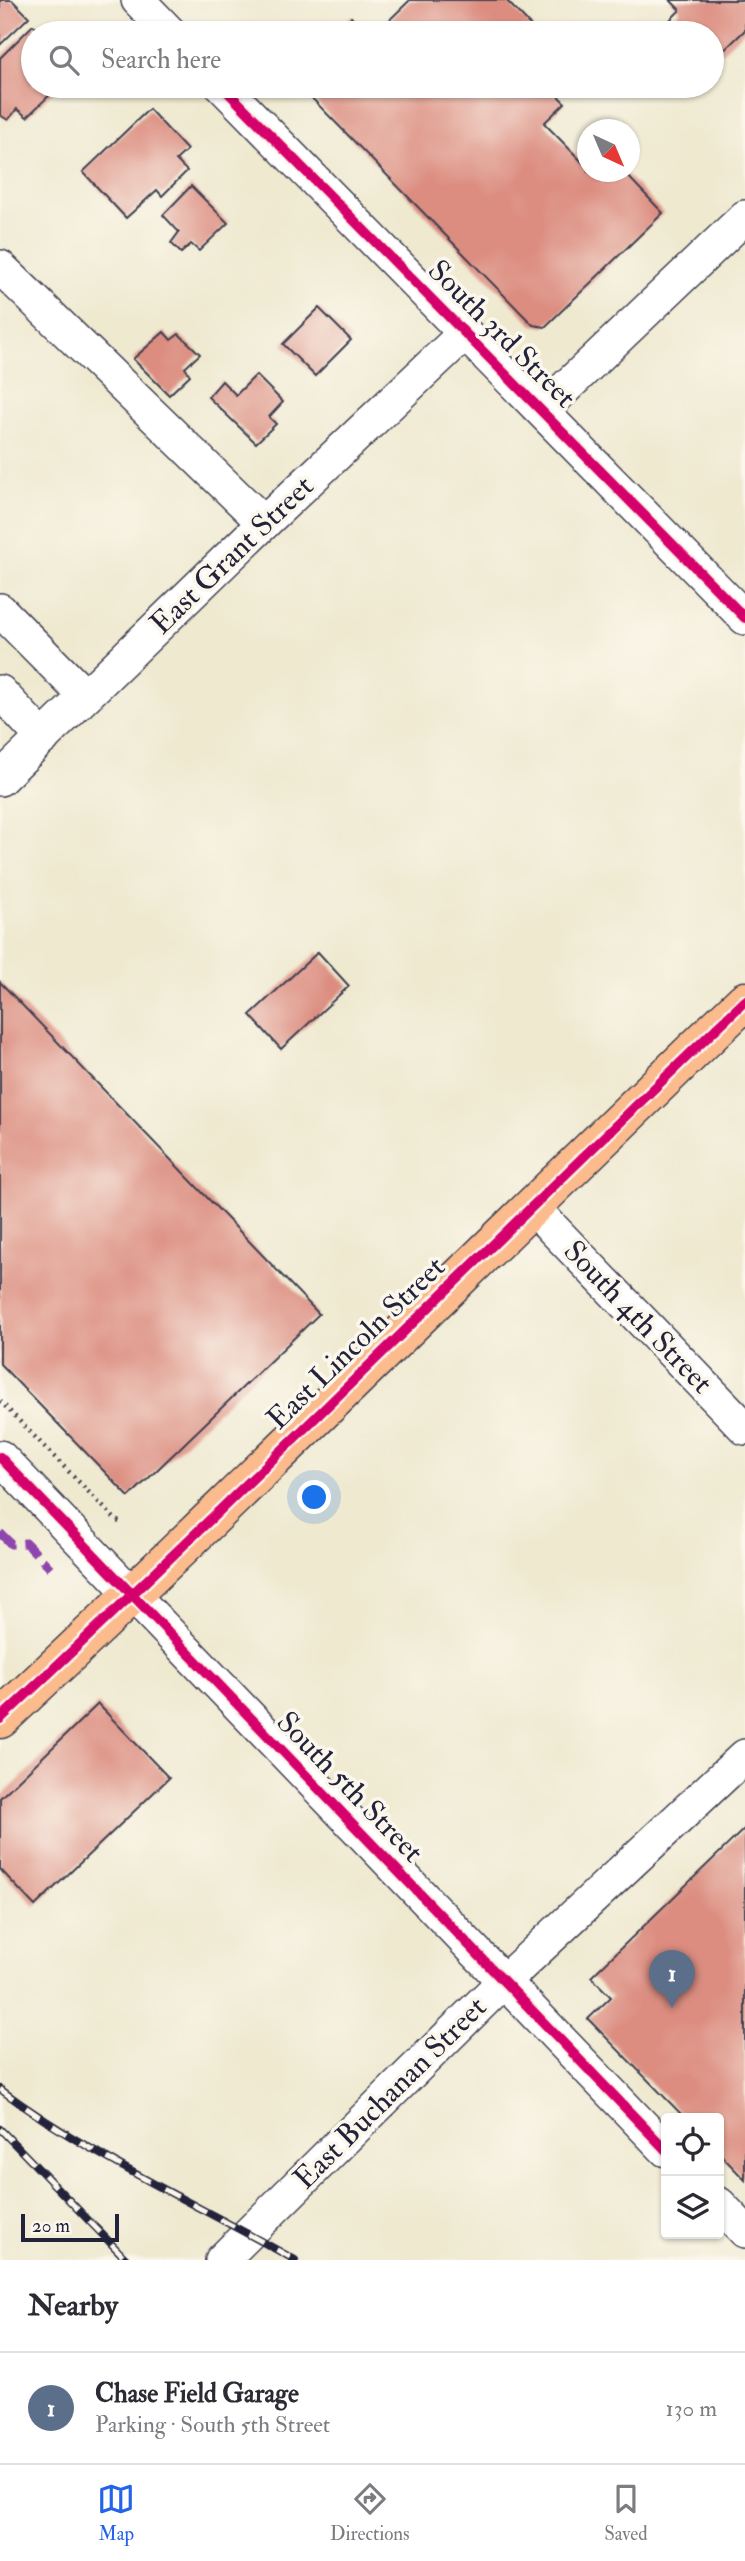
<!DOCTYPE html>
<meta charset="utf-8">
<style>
:root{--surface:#fff;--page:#f2f2f3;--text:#2b2b33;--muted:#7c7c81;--line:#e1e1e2;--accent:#2563eb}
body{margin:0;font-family:"IM FELL Double Pica",serif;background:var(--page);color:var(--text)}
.controls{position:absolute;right:21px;bottom:21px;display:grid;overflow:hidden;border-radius:7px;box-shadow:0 2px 5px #0004}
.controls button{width:63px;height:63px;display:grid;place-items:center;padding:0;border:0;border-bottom:2px solid var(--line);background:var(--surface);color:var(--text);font:35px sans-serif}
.compass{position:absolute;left:577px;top:119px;width:63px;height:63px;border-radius:50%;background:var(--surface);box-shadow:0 2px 5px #0004;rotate:136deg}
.scale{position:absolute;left:21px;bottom:18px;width:98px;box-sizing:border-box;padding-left:7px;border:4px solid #22223b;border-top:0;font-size:19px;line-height:24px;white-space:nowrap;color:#22223b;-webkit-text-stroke:5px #fbf7ec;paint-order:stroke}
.you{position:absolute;left:315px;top:1498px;width:24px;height:24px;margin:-18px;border:5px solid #fff;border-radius:50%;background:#1a73e8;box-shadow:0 0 0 10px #1a73e833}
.badge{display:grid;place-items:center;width:46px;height:46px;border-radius:50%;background:var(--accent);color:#fff;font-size:23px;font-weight:700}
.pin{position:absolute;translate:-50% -58px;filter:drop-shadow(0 2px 4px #0008)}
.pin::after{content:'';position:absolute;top:37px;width:24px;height:21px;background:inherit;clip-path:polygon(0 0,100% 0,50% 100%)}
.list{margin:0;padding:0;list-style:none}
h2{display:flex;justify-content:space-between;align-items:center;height:91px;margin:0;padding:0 28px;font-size:30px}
h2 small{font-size:23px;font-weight:400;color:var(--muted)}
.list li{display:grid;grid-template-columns:46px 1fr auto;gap:21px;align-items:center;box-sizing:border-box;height:112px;padding:0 28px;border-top:2px solid var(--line)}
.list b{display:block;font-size:26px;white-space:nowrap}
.list p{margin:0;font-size:23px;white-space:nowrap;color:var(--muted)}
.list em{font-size:23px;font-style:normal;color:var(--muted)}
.icon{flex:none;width:38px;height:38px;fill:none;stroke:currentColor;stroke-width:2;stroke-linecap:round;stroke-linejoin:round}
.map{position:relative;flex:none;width:745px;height:2260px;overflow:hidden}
.search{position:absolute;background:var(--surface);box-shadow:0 2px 5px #0004;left:21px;right:21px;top:21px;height:77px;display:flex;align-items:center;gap:18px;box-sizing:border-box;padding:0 24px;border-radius:38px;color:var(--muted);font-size:26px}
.sheet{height:203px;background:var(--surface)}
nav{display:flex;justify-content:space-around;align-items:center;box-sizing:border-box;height:98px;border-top:2px solid var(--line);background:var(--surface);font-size:19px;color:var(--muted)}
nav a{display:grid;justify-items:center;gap:4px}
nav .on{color:var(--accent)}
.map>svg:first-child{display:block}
.building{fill:#dc8d80}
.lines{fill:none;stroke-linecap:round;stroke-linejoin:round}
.minor-casing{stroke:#414051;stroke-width:36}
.major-casing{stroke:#414051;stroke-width:41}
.path{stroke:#414051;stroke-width:4.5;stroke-dasharray:2 5;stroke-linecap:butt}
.minor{stroke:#fff;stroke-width:33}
.major{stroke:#fbbb8d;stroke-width:38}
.rail-casing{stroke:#22223b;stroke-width:8}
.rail{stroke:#fbf7ec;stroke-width:5;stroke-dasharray:16;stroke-linecap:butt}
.quiet{stroke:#8e44ad;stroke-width:9;stroke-dasharray:18 9;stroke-linecap:butt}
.cycleway-casing{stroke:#fbf7ec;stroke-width:15}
.cycleway{stroke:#d6006c;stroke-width:10}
.labels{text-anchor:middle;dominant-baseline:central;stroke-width:7;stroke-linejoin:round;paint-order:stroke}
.street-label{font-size:30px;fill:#22223b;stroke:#fbf7ec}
</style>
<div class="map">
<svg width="745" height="2260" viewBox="0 0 745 2260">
<rect width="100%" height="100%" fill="#fbf7ec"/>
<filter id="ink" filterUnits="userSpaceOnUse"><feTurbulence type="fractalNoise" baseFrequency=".0143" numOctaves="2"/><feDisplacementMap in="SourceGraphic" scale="14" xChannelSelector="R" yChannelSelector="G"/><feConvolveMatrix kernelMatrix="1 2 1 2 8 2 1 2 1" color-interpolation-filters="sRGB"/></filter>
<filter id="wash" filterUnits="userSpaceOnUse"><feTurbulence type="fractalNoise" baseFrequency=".00686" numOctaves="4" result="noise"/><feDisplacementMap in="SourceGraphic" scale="28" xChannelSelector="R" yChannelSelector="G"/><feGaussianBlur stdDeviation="1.57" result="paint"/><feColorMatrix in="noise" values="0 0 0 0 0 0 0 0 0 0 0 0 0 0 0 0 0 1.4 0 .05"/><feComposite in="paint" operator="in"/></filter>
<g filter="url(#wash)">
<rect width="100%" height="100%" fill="#efe9d0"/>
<g id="blocks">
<g class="building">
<polygon points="0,0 12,0 29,17 0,45"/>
<polygon points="410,0 506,0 533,28 528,33 376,33"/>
<polygon points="670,0 745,0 745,30 712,62 712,33 666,33 661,29 680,10"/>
<polygon points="351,17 366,33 334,33"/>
<polygon points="33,25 42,33 33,33 33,86 59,86 27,117 17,109 8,120 0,115 0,58"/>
<polygon points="300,86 548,86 565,103 544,123 588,168 588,172 591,172 602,182 613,172 624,172 663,213 545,327 533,325"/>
<polygon points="149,109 187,150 176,160 187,171 162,196 157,190 126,218 83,172"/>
<polygon points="191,186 228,223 199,251 191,244 181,253 171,243 179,232 163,215"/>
<polygon points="319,308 351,340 315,376 283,344"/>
<polygon points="164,332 171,340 179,334 200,354 185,368 190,375 169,395 133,359"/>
<polygon points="256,375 283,402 269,417 276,424 256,443 208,397 222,381 236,395"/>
<polygon points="318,952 349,986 281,1049 250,1015"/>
<polygon points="0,982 319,1314 129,1497 0,1364"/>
<polygon points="98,1704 169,1778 35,1906 0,1869 0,1798"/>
<polygon points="745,1828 745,2180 719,2153 719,2118 685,2118 588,2019 611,1997 591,1977"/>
</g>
</g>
</g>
<g filter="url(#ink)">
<use href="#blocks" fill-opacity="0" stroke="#414051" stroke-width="2"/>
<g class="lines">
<g class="minor-casing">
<g id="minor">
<polyline points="138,0 170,33"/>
<polyline points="222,86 745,618"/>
<polyline points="0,267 264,523"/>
<polyline points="542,410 745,217"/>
<polyline points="0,610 85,696"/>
<polyline points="0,692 43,738"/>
<polyline points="0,779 264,523 465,333"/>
<polyline points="531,1206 745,1428"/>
<polyline points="0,1457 666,2150"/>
<polyline points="719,2204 745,2231"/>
<polyline points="222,2260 503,1982 745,1756"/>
</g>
</g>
<g class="major-casing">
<path id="major" d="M0 1719C252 1484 496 1239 745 1001"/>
</g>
<polyline class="path" points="0,1401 117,1521 123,1523"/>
<use href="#minor" class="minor"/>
<use href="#major" class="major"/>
<g class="rail-casing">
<g id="rail">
<path d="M0 2089C91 2157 197 2204 295 2260"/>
<polyline points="0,2129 127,2260"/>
</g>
</g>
<use href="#rail" class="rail"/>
<polyline class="quiet" points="0,1533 11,1544 26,1543 50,1568"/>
<g class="cycleway-casing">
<g id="cycleway">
<polyline points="222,86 745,618"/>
<polyline points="0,1457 666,2150"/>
<path d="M0 1719C252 1484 496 1239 745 1001"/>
</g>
</g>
<use href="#cycleway" class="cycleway"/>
</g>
</g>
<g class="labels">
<g class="street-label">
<text transform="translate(502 334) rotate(45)">South 3rd Street</text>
<text transform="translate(232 555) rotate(-44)">East Grant Street</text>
<text transform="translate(638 1317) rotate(46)">South 4th Street</text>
<text transform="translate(356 1343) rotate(-44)">East Lincoln Street</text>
<text transform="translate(350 1787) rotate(46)">South 5th Street</text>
<text transform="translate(390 2093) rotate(-45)">East Buchanan Street</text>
</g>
</g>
</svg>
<div class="controls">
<button><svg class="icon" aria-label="locate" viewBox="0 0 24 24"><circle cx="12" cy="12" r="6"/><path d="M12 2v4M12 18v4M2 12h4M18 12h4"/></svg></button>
<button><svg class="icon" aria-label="layers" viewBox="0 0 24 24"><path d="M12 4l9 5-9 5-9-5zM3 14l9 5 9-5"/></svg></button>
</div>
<svg class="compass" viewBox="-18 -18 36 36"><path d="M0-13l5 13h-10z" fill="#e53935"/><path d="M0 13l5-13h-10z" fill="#7c7c81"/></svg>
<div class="scale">20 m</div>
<div class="you"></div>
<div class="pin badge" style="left:672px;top:2008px;background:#5c6f8a">1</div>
<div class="search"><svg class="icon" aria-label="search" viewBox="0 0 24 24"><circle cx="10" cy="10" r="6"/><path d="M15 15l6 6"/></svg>Search here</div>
</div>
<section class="sheet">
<h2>Nearby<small></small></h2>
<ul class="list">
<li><span class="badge" style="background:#5c6f8a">1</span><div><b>Chase Field Garage</b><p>Parking · South 5th Street</p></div><em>130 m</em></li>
</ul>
</section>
<nav>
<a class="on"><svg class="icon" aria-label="map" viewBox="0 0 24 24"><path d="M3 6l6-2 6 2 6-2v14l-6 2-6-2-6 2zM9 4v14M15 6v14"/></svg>Map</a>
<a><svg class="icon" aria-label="directions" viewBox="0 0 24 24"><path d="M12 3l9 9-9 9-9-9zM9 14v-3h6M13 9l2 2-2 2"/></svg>Directions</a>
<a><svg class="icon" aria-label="saved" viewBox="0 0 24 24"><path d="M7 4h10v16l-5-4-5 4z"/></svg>Saved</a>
</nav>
